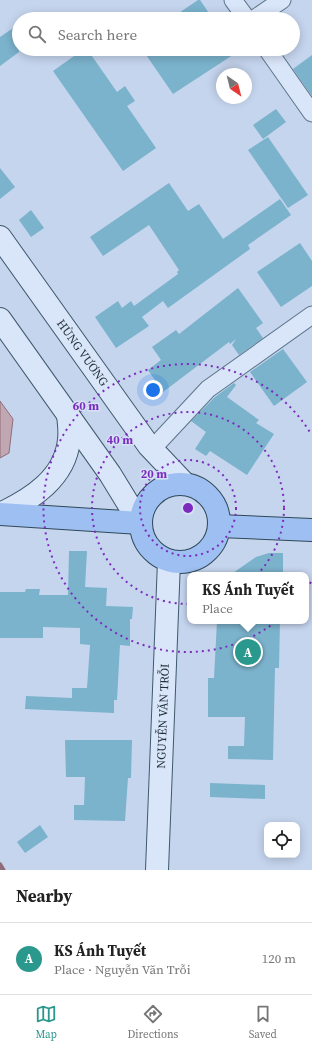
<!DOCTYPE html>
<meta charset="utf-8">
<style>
:root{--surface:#fff;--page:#f6f6f6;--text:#222;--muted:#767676;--line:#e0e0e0;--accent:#2b988d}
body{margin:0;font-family:"Source Serif 4",serif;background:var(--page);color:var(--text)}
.controls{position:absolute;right:12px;bottom:12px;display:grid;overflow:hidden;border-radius:8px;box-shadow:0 2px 10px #0003}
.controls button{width:36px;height:36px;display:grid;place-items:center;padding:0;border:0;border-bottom:1px solid var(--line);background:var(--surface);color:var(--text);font:20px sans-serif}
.compass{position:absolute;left:216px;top:68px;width:36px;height:36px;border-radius:50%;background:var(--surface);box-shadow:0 2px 10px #0003;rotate:145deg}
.you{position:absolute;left:153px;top:390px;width:14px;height:14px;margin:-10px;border:3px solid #fff;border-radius:50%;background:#1a73e8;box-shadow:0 0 0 6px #1a73e833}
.badge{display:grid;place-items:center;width:26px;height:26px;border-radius:50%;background:var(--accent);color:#fff;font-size:13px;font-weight:700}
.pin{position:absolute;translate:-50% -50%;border:2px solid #fff;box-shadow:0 1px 4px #0006}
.popup{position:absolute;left:187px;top:572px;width:122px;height:52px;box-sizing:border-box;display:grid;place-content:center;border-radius:8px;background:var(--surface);filter:drop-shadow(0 1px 3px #0005);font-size:13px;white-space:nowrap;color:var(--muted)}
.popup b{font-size:15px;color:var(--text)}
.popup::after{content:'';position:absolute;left:50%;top:100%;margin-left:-8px;border:8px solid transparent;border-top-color:var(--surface)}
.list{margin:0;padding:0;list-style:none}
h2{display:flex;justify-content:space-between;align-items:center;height:52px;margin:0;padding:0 16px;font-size:17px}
h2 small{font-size:13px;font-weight:400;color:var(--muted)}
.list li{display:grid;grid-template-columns:26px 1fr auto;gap:12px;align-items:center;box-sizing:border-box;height:72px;padding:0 16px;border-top:1px solid var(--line)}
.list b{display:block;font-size:15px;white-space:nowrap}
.list p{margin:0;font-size:13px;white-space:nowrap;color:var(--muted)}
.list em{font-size:13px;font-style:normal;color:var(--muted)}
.icon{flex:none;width:22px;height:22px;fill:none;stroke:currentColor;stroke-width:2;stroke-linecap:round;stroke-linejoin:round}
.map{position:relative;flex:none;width:312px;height:870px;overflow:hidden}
.search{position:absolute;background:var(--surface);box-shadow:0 2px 10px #0003;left:12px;right:12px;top:12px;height:44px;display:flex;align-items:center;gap:10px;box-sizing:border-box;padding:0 14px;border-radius:22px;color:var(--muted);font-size:15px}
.sheet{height:124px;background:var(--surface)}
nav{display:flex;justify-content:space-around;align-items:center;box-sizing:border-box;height:56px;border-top:1px solid var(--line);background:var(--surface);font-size:11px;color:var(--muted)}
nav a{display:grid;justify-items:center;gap:2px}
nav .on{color:var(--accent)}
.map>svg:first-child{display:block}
.water{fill:#c1a7b1;stroke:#906d79}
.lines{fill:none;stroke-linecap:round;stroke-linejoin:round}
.stream{stroke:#906d79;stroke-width:5}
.building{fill:#7bb2cc}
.street-casing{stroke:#5b7589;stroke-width:19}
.secondary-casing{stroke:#3e596b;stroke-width:24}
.primary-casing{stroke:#2f4857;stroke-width:24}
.street{stroke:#d9e5f9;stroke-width:17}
.secondary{stroke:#d9e5f9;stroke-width:22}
.primary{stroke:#9ebff1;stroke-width:22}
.ring{fill:none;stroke:#7b2cbf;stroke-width:2;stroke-dasharray:2 4}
.labels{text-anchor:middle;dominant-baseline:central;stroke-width:3;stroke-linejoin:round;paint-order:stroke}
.street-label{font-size:12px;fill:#1f2f39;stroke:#d5e1f5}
.centre{fill:#7b2cbf;stroke:#d5e1f5;stroke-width:2}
.ring-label{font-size:12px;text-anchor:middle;font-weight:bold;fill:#7b2cbf;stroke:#d5e1f5;stroke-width:3;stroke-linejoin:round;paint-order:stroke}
</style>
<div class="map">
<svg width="312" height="870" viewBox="0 0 312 870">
<rect width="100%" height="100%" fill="#c5d5ee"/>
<polygon class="water" points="0,401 13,419 9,453 0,458"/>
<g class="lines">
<polyline class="stream" points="0,865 3,870"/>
</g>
<g class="building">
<polygon points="198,0 200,0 213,19 170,19"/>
<polygon points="19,24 19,52 0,66 0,37"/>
<polygon points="84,49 87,49 117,92 125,86 135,101 127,106 156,148 123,171 53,71"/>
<polygon points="142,49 242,49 173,94"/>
<polygon points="312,55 312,96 293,69"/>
<polygon points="276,109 286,122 263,139 253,125"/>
<polygon points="268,137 308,195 288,208 248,150"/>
<polygon points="0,168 15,187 0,199"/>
<polygon points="169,183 188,211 199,204 223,239 280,199 291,215 248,245 250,249 168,308 163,301 142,317 149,326 116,348 95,317 118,301 122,308 131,301 134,306 178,274 177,272 179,270 149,225 103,256 90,237"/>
<polygon points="31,210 44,228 31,237 19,220"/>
<polygon points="300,243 312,261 312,286 281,307 257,272"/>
<polygon points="238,288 263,323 256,328 263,338 239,355 232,345 236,339 230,344 229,342 163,392 148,370 161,360 152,347 176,330 179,334"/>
<polygon points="283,349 307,382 274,406 250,372"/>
<polygon points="234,383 236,385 227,397 259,420 256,423 274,434 247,475 210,451 206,456 195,449 206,432 191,421 215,397"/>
<polygon points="69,551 87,551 85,587 107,588 106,606 133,607 132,619 130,619 130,646 120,645 117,700 114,700 114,713 25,709 26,696 72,698 72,688 87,688 90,645 80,644 80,628 43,627 43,638 0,638 0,592 25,592 26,589 40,589 39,595 68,595"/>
<polygon points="269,553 283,553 283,575 230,575 256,557"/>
<polygon points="217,621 280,621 279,668 275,668 273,760 228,759 228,746 244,746 245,717 208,717 208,678 214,678"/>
<polygon points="65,740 132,740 131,778 128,778 125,821 74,820 74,805 84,805 85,777 66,777"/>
<polygon points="210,783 265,785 265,799 210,797"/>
<polygon points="40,825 48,837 25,853 17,842"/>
</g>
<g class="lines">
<g class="street-casing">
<g id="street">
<polyline points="233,0 247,19"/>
<polyline points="254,19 282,0"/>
<polyline points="267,49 312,113"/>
<polyline points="152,449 208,389 312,315"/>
</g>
</g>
<g class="secondary-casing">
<g id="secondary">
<path id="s1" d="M0 237 149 446 185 484"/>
<polyline points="0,319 110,474 140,523"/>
<path d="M0 514C32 499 65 478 69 440 70 432 69 423 68 415"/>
<path id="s2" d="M157 870 169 561"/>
</g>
</g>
<g class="primary-casing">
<g id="primary">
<circle cx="180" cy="523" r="39"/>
<polyline points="0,514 140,523"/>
<polyline points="219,526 312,530"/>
</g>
</g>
<use href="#street" class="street"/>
<use href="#secondary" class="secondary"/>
<use href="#primary" class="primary"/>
</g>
<g class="ring">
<circle cx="188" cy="508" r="48"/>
<circle cx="188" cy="508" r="96"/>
<path d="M311 582A144 144 0 1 1 311 434"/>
</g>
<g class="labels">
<g class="street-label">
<text stroke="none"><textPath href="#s1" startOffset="142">HÙNG VƯƠNG</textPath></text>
<text stroke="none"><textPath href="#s2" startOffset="154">NGUYỄN VĂN TRỖI</textPath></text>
</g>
</g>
<circle cx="188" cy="508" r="6" class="centre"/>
<g class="ring-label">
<text x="86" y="410">60 m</text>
<text x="120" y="444">40 m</text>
<text x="154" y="478">20 m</text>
</g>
</svg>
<div class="controls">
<button><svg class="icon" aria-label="locate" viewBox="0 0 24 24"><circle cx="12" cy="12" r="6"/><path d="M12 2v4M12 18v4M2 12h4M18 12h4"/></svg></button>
</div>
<svg class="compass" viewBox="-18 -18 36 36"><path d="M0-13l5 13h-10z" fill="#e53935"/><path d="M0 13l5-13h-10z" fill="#767676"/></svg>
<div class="you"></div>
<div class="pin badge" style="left:248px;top:652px">A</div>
<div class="popup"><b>KS Ánh Tuyết</b>Place</div>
<div class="search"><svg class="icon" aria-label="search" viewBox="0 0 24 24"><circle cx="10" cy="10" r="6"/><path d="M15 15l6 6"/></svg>Search here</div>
</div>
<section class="sheet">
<h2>Nearby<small></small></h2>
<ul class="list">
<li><span class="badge">A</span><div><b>KS Ánh Tuyết</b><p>Place · Nguyễn Văn Trỗi</p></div><em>120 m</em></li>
</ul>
</section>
<nav>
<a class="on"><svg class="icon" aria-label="map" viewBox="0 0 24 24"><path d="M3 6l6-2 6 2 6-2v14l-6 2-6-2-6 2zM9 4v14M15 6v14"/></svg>Map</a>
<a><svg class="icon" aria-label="directions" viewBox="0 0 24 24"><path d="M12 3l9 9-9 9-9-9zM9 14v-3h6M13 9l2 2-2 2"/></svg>Directions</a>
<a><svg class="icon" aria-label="saved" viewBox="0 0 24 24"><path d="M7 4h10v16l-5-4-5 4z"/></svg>Saved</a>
</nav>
